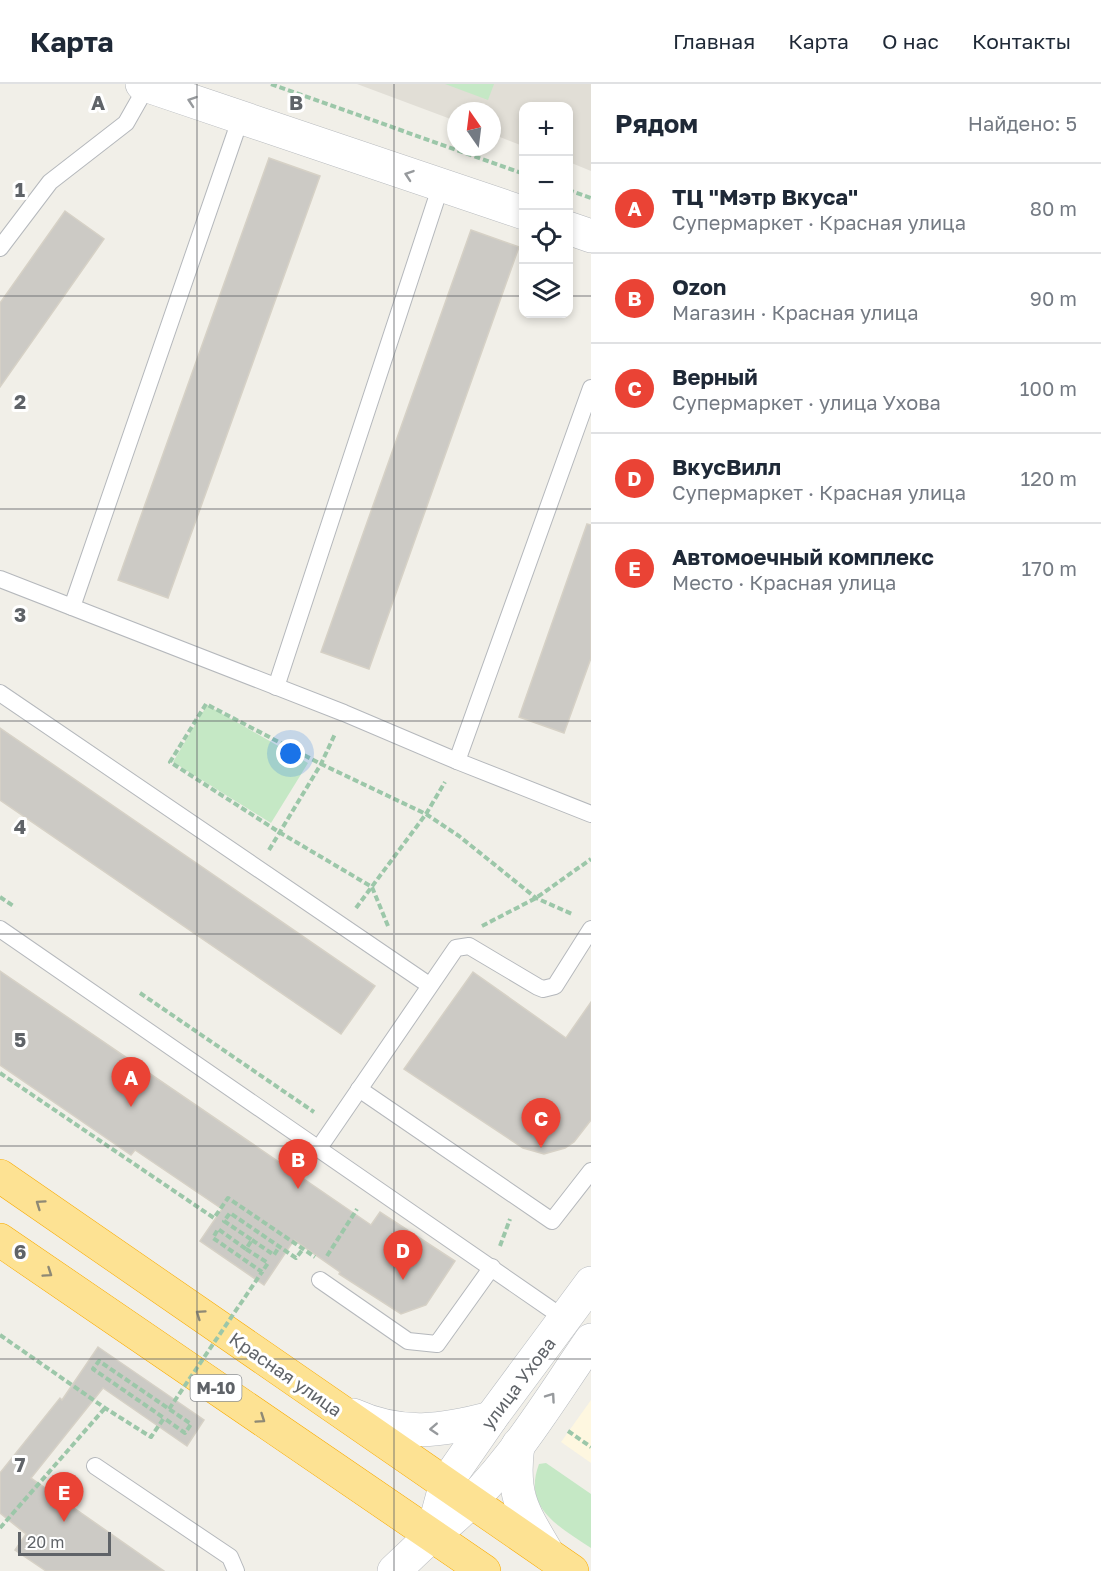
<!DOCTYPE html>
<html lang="ru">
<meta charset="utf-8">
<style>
:root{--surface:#fff;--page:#f2f2f3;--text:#1f2937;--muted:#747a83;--line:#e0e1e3;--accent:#ea4335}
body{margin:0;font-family:"Golos Text",sans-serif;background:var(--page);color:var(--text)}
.controls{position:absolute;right:18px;top:18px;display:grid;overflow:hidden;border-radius:12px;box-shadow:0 3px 9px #0003}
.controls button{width:54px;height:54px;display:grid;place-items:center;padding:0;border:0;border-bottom:2px solid var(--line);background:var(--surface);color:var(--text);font:30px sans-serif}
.compass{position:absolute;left:447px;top:18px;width:54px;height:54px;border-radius:50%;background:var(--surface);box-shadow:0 3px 9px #0003;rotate:346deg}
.scale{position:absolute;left:18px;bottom:15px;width:93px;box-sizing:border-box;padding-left:6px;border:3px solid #5f6368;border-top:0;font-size:16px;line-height:21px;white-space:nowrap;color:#5f6368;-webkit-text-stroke:4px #fff;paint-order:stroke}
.you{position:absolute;left:291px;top:670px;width:21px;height:21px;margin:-15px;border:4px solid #fff;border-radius:50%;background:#1a73e8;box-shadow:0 0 0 9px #1a73e833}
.badge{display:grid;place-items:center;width:39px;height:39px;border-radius:50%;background:var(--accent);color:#fff;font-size:20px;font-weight:700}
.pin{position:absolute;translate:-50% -50px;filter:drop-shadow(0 2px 3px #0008)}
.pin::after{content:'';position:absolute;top:32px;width:21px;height:18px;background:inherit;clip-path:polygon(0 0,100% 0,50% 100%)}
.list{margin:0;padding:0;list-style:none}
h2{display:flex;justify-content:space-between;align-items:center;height:78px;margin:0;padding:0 24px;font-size:26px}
h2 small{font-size:20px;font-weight:400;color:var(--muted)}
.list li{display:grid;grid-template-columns:39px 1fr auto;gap:18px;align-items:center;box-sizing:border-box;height:90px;padding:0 24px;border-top:2px solid var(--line)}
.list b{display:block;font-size:22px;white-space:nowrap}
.list p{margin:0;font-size:20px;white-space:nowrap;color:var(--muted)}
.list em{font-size:20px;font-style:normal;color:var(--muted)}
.icon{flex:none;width:33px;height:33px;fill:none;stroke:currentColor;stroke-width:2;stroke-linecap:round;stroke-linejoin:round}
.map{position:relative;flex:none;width:591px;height:1487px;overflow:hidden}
header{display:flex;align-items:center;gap:36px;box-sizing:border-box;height:84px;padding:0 30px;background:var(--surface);border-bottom:2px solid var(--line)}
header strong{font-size:28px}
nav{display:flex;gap:33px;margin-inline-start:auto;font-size:21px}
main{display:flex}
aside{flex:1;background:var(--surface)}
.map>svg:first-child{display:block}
.commercial{fill:#fef7e0}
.education{fill:#e1ded6}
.green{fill:#c5e8c5}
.building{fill:#cccac5;stroke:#d6d1c6;stroke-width:1.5}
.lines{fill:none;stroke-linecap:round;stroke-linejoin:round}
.lane-casing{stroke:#b5b8bc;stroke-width:18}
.street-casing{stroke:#b5b8bc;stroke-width:34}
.secondary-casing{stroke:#b6babf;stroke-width:34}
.highway-casing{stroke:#f9ab00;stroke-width:34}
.path{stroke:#9cc7a9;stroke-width:4;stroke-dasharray:6 3;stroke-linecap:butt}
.lane{stroke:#fff;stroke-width:16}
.street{stroke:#fff;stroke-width:33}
.secondary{stroke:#fff;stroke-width:33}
.highway{stroke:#fde293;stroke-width:33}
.path-bridge{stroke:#9cc7a9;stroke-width:4;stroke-dasharray:6 3;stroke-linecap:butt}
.oneway{stroke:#979a9d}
.oneway2{stroke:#8e8975}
.grid{fill:none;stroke:#5f6368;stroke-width:1.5;stroke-opacity:0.55}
.labels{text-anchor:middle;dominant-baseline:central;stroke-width:6;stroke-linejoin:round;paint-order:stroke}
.shield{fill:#fff;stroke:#8f9295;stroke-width:1.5}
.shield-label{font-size:16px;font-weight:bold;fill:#5f6368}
.street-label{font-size:18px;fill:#5f6368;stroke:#fff}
.grid-label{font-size:20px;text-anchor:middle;font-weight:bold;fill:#5f6368;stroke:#fff;stroke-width:6;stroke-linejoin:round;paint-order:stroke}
</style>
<header>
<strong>Карта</strong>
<nav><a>Главная</a><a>Карта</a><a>О нас</a><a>Контакты</a></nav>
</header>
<main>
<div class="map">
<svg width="591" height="1487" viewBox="0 0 591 1487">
<rect width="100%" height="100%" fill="#f1efe8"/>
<polygon class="commercial" points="591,1316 591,1379 561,1358"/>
<polygon class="education" points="357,0 591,0 591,87 569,78 568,22 524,22 523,62 492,50 492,27 456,27 456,37"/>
<g class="green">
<polygon points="445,0 494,0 488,16"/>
<polygon points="207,621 308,679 271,739 173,678"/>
<path d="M546 1379 591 1410V1464C560 1443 522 1425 539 1380Z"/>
</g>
<g class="building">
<polygon points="269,74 320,92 168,514 118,496"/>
<polygon points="65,127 104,155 0,303 0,219"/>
<polygon points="471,146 519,163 369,585 321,568"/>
<polygon points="587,440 591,441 591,574 564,649 519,633"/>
<polygon points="0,644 375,902 341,950 0,716"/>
<polygon points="0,887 371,1141 380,1128 455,1177 426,1221 401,1230 339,1190 340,1188 294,1156 264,1201 200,1157 222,1125 135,1066 131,1071 0,981"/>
<polygon points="473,888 566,954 591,918 591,1036 574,1058 565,1064 544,1070 523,1064 404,985"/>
<polygon points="98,1263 204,1336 187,1362 103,1304 31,1394 164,1487 46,1487 15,1466 26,1450 0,1429 0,1389 60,1314 62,1316"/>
</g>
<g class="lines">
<g class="lane-casing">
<g id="lane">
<polyline points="0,164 50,98 126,39 147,2"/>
<polyline points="0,495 344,629 457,677 591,730"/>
<polyline points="72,523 241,33"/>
<polyline points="276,603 441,101"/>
<polyline points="0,609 429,901"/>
<polyline points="457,677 591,304"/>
<polyline points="0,845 565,1235"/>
<polyline points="359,1005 552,1137 591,1087"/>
<polyline points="319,1064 456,864 469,862 538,903 543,905 555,902 591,845"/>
<polyline points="320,1196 408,1257 437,1260 492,1183"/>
<polyline points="95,1382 230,1473 236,1487"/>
</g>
</g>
<g class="street-casing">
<g id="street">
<polyline points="142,0 524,129"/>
<polyline points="568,144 591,152"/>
<polyline points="394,1487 432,1451"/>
</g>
</g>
<g class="secondary-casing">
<g id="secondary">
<path d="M353 1331C401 1353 443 1347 491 1334"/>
<path d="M518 1361C511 1412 523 1428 548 1470"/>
<path d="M450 1437C508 1387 548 1318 591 1256"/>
<polyline points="432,1451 446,1399 491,1334 591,1199"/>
</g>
</g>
<g class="highway-casing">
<g id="highway">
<polyline points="0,1092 572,1487"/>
<polyline points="0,1156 484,1487"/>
</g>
</g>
<g class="path">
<polyline points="271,0 524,90"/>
<polyline points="568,106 591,114"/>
<polyline points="269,766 321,680 335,650"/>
<polyline points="0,813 15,823"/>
<polyline points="356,824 426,730 445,698"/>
<polyline points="388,842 372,803 279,748 170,678 206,620 321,680 426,730 459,752 536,814 572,830"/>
<polyline points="482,842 536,814 591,775"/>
<polyline points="140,909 314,1028"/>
<polyline points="0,989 214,1134 228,1114 315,1173"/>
<polyline points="252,1156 274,1171 279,1163"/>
<polyline points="500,1162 510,1135"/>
<polyline points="246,1165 268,1179 262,1188 213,1154 218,1145 246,1165 252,1156 224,1137 230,1129 296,1174 303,1165"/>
<polyline points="327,1172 357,1125"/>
<polyline points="0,1251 105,1324 151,1353 164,1334 93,1285 99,1277 191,1340 185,1349 164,1334"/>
<polyline points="568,1347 591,1363"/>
<polyline points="0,1444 105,1324"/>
</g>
<use href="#lane" class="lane"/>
<use href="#street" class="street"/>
<use href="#secondary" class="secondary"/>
<use href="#highway" class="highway"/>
<polyline class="path-bridge" points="169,1325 262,1188"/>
</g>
<defs><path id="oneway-chevron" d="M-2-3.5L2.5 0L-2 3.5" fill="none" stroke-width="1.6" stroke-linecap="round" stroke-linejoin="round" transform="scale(1.5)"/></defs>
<g class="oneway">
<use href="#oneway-chevron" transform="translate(192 17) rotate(-161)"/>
<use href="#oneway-chevron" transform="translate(409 91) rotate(-161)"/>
<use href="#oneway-chevron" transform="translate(551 1313) rotate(-55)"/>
<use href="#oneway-chevron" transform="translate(434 1345) rotate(177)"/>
</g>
<g class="oneway2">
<use href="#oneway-chevron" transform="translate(40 1120) rotate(-145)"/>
<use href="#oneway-chevron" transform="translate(48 1189) rotate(34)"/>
<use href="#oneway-chevron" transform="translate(200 1230) rotate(-145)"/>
<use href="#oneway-chevron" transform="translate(261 1335) rotate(34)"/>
</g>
<path class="grid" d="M197 0V1487M394 0V1487M0 212H524M568 212H591M0 425H591M0 637H591M0 850H591M0 1062H591M0 1275H591"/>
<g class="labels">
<rect class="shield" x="190.5" y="1291" width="51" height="26" rx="4.5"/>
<g class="shield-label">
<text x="216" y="1304">М-10</text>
</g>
<g class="street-label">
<text transform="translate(286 1290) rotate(35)">Красная улица</text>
<text transform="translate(518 1299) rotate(-53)">улица Ухова</text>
</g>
</g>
<g class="grid-label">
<text x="98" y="26">A</text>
<text x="296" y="26">B</text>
<text x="20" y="113">1</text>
<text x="20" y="325">2</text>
<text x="20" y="538">3</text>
<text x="20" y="750">4</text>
<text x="20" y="963">5</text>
<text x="20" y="1175">6</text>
<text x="20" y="1388">7</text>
</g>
</svg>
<div class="controls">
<button>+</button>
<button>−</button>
<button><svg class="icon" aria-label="locate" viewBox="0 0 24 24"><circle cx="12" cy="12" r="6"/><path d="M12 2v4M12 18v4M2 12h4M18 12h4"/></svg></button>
<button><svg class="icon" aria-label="layers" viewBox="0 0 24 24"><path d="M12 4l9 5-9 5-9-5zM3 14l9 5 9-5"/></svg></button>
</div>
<svg class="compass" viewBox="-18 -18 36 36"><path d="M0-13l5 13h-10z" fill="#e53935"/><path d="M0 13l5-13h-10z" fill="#747a83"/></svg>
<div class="scale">20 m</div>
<div class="you"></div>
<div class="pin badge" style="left:131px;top:1023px">A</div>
<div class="pin badge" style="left:298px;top:1105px">B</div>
<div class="pin badge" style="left:541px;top:1064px">C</div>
<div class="pin badge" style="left:403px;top:1196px">D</div>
<div class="pin badge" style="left:64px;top:1438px">E</div>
</div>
<aside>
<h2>Рядом<small>Найдено: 5</small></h2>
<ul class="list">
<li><span class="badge">A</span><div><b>ТЦ &quot;Мэтр Вкуса&quot;</b><p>Супермаркет · Красная улица</p></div><em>80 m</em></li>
<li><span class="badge">B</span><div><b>Ozon</b><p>Магазин · Красная улица</p></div><em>90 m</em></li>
<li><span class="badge">C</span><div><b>Верный</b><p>Супермаркет · улица Ухова</p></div><em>100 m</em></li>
<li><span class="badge">D</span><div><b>ВкусВилл</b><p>Супермаркет · Красная улица</p></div><em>120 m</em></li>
<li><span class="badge">E</span><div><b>Автомоечный комплекс</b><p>Место · Красная улица</p></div><em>170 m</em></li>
</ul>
</aside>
</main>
